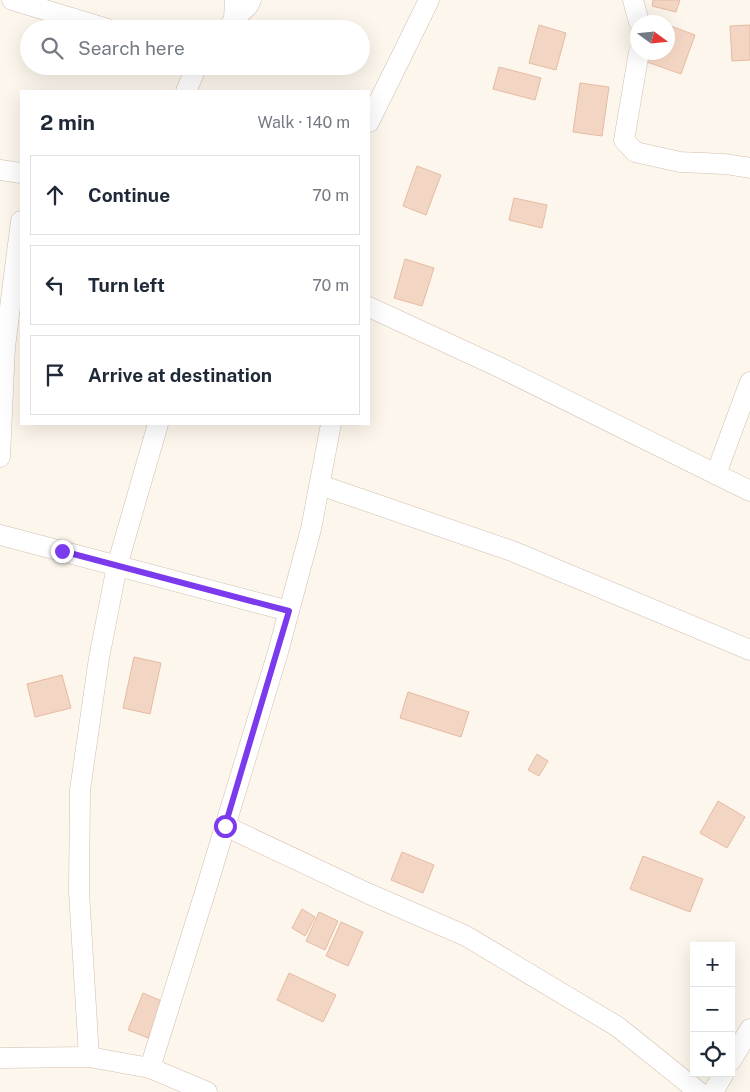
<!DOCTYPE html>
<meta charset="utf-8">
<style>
:root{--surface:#fff;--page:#f6f6f7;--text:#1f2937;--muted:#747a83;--line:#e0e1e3}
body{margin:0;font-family:"Public Sans",sans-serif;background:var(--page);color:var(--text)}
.controls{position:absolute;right:15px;bottom:15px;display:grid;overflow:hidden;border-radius:0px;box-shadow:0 5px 20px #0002}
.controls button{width:45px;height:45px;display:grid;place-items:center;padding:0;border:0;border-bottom:1px solid var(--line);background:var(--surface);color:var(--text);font:25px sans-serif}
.compass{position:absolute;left:630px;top:15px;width:45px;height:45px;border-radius:50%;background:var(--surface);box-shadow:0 5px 20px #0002;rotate:105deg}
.stop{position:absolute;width:15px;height:15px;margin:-11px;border:4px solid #7c3aed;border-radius:50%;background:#fff}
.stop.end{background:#7c3aed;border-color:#fff;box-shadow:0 1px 5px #0008}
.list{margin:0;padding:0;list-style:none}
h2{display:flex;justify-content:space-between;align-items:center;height:65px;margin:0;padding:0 20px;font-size:21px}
h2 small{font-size:16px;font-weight:400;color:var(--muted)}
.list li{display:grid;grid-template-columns:32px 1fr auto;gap:15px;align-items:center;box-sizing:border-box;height:80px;margin:0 10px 10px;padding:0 10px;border:1px solid var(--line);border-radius:0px}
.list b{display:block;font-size:19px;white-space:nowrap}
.list em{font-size:16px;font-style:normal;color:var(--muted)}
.icon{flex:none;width:28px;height:28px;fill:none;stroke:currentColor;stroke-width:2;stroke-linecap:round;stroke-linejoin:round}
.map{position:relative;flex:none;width:750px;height:1092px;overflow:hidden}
.search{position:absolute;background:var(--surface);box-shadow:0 5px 20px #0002;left:20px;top:20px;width:350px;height:55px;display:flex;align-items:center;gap:12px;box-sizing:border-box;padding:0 18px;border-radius:28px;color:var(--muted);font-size:19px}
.panel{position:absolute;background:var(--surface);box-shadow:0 5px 20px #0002;left:20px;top:90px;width:350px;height:335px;border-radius:0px}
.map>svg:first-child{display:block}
.building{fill:#f3d5c3;stroke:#e6bba3}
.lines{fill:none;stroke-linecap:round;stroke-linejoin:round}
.minor-casing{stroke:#d1beb0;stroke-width:21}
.minor{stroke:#fff;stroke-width:20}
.route{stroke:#7c3aed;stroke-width:6}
</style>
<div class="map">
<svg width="750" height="1092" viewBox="0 0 750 1092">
<rect width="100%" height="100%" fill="#fdf6ec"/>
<g class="building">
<polygon points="653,0 680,0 676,12 652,6"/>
<polygon points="539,25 566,33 556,70 529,63"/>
<polygon points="668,25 695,35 681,74 647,62 650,52 668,52"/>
<polygon points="750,25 750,60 732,61 730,26"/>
<polygon points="499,67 541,78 535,100 493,89"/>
<polygon points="580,83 609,87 602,136 573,132"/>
<polygon points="417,166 441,175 426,215 403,206"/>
<polygon points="514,198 547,205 542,228 509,220"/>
<polygon points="405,259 434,268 422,306 394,298"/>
<polygon points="134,657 161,663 150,714 123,708"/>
<polygon points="62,675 71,708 35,717 27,684"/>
<polygon points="408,692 469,712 461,737 400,718"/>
<polygon points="537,754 548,761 539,776 528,770"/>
<polygon points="718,801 745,817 727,848 700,833"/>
<polygon points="402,852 434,865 423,893 391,880"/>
<polygon points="643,856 703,879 690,912 630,889"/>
<polygon points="302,909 315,917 305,936 292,928"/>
<polygon points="319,912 338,921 325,950 306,941"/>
<polygon points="341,922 363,932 348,966 326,956"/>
<polygon points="289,973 336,995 323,1022 277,1000"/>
<polygon points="143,993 164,1002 148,1038 128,1030"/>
</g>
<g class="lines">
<g class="minor-casing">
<g id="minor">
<polyline points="12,0 108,29"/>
<polyline points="633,0 639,22"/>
<polyline points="234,19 248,6 251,0"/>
<polyline points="228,29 234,19 235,0"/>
<polyline points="639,52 624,140 635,152 680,162 725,164 750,168"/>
<polyline points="186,91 197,66"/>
<polyline points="369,122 429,0"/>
<polyline points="0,170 21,173"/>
<polyline points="369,307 501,368 750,491"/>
<polyline points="0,457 5,347 21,221"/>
<polyline points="716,474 750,382"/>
<polyline points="320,485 512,551 750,650"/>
<polyline points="0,535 289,611"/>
<polyline points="225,826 367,893 466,936 618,1027 699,1092"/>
<polyline points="89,1057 79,892 80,790 99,658 117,566 158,424"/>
<polyline points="0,1058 89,1057 150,1068 207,1092"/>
<polyline points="731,1061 750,1029"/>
<polyline points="150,1068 207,886 278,652 311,529 331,424"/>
<polyline points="713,1092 724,1073"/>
</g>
</g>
<use href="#minor" class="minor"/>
</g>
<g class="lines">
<polyline class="route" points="62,551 289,611 225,826"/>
</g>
</svg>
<div class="controls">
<button>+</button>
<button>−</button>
<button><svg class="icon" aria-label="locate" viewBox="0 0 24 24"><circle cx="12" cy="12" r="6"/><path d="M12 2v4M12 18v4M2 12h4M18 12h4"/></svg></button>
</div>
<svg class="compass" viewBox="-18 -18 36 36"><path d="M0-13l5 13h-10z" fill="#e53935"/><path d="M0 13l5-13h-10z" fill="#747a83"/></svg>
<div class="stop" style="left:225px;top:826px"></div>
<div class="stop end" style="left:62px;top:551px"></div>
<div class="search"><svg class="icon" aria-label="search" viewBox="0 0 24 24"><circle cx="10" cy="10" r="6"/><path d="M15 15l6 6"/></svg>Search here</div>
<section class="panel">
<h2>2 min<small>Walk · 140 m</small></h2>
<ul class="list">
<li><svg class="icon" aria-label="ahead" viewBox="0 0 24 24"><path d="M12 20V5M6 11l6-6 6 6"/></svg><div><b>Continue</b></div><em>70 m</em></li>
<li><svg class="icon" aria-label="left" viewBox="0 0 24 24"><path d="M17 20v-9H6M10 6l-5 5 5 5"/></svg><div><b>Turn left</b></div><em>70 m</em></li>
<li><svg class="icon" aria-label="arrive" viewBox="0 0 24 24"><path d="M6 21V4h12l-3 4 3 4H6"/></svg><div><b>Arrive at destination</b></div></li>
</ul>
</section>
</div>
